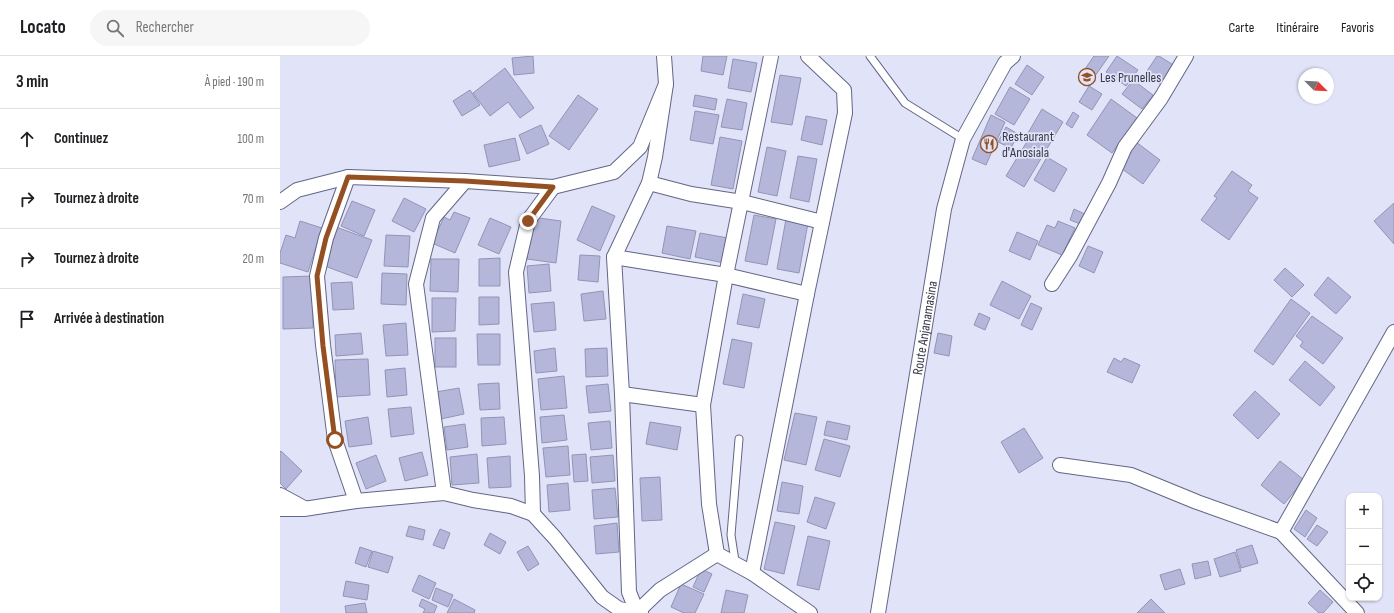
<!DOCTYPE html>
<html lang="fr">
<meta charset="utf-8">
<style>
:root{--surface:#fff;--page:#f6f6f6;--text:#202124;--muted:#757577;--line:#e0e0e0}
body{margin:0;font-family:"Sofia Sans Condensed",sans-serif;background:var(--page);color:var(--text)}
.controls{position:absolute;right:12px;bottom:12px;display:grid;overflow:hidden;border-radius:8px;box-shadow:0 1px 3px #0004}
.controls button{width:36px;height:36px;display:grid;place-items:center;padding:0;border:0;border-bottom:1px solid var(--line);background:var(--surface);color:var(--text);font:20px sans-serif}
.compass{position:absolute;left:1018px;top:12px;width:36px;height:36px;border-radius:50%;background:var(--surface);box-shadow:0 1px 3px #0004;rotate:114deg}
.stop{position:absolute;width:12px;height:12px;margin:-9px;border:3px solid #945022;border-radius:50%;background:#fff}
.stop.end{background:#945022;border-color:#fff;box-shadow:0 1px 4px #0008}
.list{margin:0;padding:0;list-style:none}
h2{display:flex;justify-content:space-between;align-items:center;height:52px;margin:0;padding:0 16px;font-size:17px}
h2 small{font-size:13px;font-weight:400;color:var(--muted)}
.list li{display:grid;grid-template-columns:26px 1fr auto;gap:12px;align-items:center;box-sizing:border-box;height:60px;padding:0 16px;border-top:1px solid var(--line)}
.list b{display:block;font-size:15px;white-space:nowrap}
.list em{font-size:13px;font-style:normal;color:var(--muted)}
.icon{flex:none;width:22px;height:22px;fill:none;stroke:currentColor;stroke-width:2;stroke-linecap:round;stroke-linejoin:round}
.map{position:relative;flex:none;width:1114px;height:557px;overflow:hidden}
header{display:flex;align-items:center;gap:24px;box-sizing:border-box;height:56px;padding:0 20px;background:var(--surface);border-bottom:1px solid var(--line)}
header strong{font-size:19px}
nav{display:flex;gap:22px;margin-inline-start:auto;font-size:14px}
.search{width:280px;height:36px;background:var(--page);display:flex;align-items:center;gap:10px;box-sizing:border-box;padding:0 14px;border-radius:22px;color:var(--muted);font-size:15px}
main{display:flex}
aside{flex:1;background:var(--surface)}
.map>svg:first-child{display:block}
.building{fill:#b4b7d9;stroke:#9195b5}
.lines{fill:none;stroke-linecap:round;stroke-linejoin:round}
.service-casing{stroke:#636685;stroke-width:9}
.minor-casing{stroke:#636685;stroke-width:16}
.service{stroke:#fff;stroke-width:7}
.minor{stroke:#fff;stroke-width:14}
.route{stroke:#945022;stroke-width:5}
.labels{text-anchor:middle;dominant-baseline:central;stroke-width:3.5;stroke-linejoin:round;paint-order:stroke}
.poi-label{font-size:14px;fill:#383a48;stroke:#e1e3f9;text-anchor:start}
.street-label{font-size:14px;fill:#383a48;stroke:#e1e3f9}
</style>
<header>
<strong>Locato</strong>
<div class="search"><svg class="icon" aria-label="search" viewBox="0 0 24 24"><circle cx="10" cy="10" r="6"/><path d="M15 15l6 6"/></svg>Rechercher</div>
<nav><a>Carte</a><a>Itinéraire</a><a>Favoris</a></nav>
</header>
<main>
<aside>
<h2>3 min<small>À pied · 190 m</small></h2>
<ul class="list">
<li><svg class="icon" aria-label="ahead" viewBox="0 0 24 24"><path d="M12 20V5M6 11l6-6 6 6"/></svg><div><b>Continuez</b></div><em>100 m</em></li>
<li><svg class="icon" aria-label="right" viewBox="0 0 24 24"><path d="M7 20v-9h11M14 6l5 5-5 5"/></svg><div><b>Tournez à droite</b></div><em>70 m</em></li>
<li><svg class="icon" aria-label="right" viewBox="0 0 24 24"><path d="M7 20v-9h11M14 6l5 5-5 5"/></svg><div><b>Tournez à droite</b></div><em>20 m</em></li>
<li><svg class="icon" aria-label="arrive" viewBox="0 0 24 24"><path d="M6 21V4h12l-3 4 3 4H6"/></svg><div><b>Arrivée à destination</b></div></li>
</ul>
</aside>
<div class="map">
<svg width="1114" height="557" viewBox="0 0 1114 557">
<rect width="100%" height="100%" fill="#e1e3f9"/>
<g class="building">
<polygon points="253,0 254,17 234,19 232,2"/>
<polygon points="423,0 447,0 443,19 421,15"/>
<polygon points="814,0 829,0 815,20 805,13"/>
<polygon points="837,0 858,14 846,30 826,16"/>
<polygon points="877,0 879,0 895,10 883,30 865,18"/>
<polygon points="453,3 477,7 471,36 448,32"/>
<polygon points="747,9 764,21 752,39 735,28"/>
<polygon points="225,12 254,52 240,62 228,46 210,60 193,37"/>
<polygon points="500,19 521,22 512,69 491,66"/>
<polygon points="853,24 873,39 862,53 842,38"/>
<polygon points="809,30 822,38 812,54 799,46"/>
<polygon points="730,31 750,43 734,69 715,58"/>
<polygon points="190,34 200,49 182,60 173,45"/>
<polygon points="298,39 318,53 289,94 269,80"/>
<polygon points="415,39 437,43 435,54 413,50"/>
<polygon points="447,43 467,47 462,74 441,71"/>
<polygon points="831,43 857,62 832,97 807,79"/>
<polygon points="762,53 783,66 744,131 726,120 751,79 748,77"/>
<polygon points="415,55 439,59 433,88 410,84"/>
<polygon points="793,56 799,60 792,72 786,68"/>
<polygon points="711,59 725,66 706,109 692,103"/>
<polygon points="526,60 547,64 542,89 521,84"/>
<polygon points="261,69 269,88 247,98 239,79"/>
<polygon points="726,71 738,78 731,92 718,86"/>
<polygon points="440,81 462,85 453,133 431,129"/>
<polygon points="235,82 240,104 209,111 204,89"/>
<polygon points="856,86 880,104 863,128 838,110"/>
<polygon points="487,91 506,95 497,140 478,136"/>
<polygon points="518,100 537,103 529,146 510,142"/>
<polygon points="767,101 787,113 774,136 754,124"/>
<polygon points="952,115 972,129 968,135 978,142 949,184 921,164 937,142 934,140"/>
<polygon points="124,142 146,153 134,176 112,165"/>
<polygon points="72,145 95,154 84,180 61,170"/>
<polygon points="1114,147 1114,188 1094,165"/>
<polygon points="312,150 335,160 320,195 297,184"/>
<polygon points="794,153 807,159 803,169 790,164"/>
<polygon points="174,156 190,162 175,197 152,187 164,161 170,164"/>
<polygon points="474,159 496,163 487,209 465,205"/>
<polygon points="252,161 281,165 276,207 247,203"/>
<polygon points="210,162 231,171 219,198 198,189"/>
<polygon points="506,163 528,167 519,217 497,213"/>
<polygon points="20,165 42,172 28,216 0,207 0,197 6,179 15,182"/>
<polygon points="778,165 795,172 782,199 758,189 767,169 775,172"/>
<polygon points="387,170 416,175 410,203 382,197"/>
<polygon points="56,171 92,184 77,222 42,209"/>
<polygon points="737,176 758,185 750,204 729,195"/>
<polygon points="420,177 448,182 444,207 415,201"/>
<polygon points="106,179 130,180 128,211 104,210"/>
<polygon points="808,190 823,196 814,217 799,210"/>
<polygon points="300,199 320,200 318,226 298,224"/>
<polygon points="220,202 220,230 199,230 199,203"/>
<polygon points="151,203 179,203 178,236 150,235"/>
<polygon points="269,208 271,235 249,237 247,210"/>
<polygon points="1005,212 1024,229 1012,241 994,224"/>
<polygon points="102,217 127,218 126,249 101,248"/>
<polygon points="32,220 33,272 3,273 3,221"/>
<polygon points="1048,221 1071,241 1056,258 1034,239"/>
<polygon points="722,225 751,240 739,263 710,249"/>
<polygon points="72,226 74,253 53,254 51,227"/>
<polygon points="323,235 326,263 304,265 301,238"/>
<polygon points="463,238 485,243 479,272 457,268"/>
<polygon points="199,241 219,241 219,268 199,269"/>
<polygon points="152,242 176,242 175,275 152,276"/>
<polygon points="1011,243 1030,257 993,309 974,295"/>
<polygon points="274,246 276,274 254,276 251,248"/>
<polygon points="751,247 762,252 752,274 741,269"/>
<polygon points="699,257 710,262 705,274 694,269"/>
<polygon points="1032,260 1063,282 1043,308 1020,290 1023,286 1016,280"/>
<polygon points="126,267 128,299 106,300 103,269"/>
<polygon points="81,277 83,298 56,300 55,279"/>
<polygon points="658,277 672,280 669,300 654,297"/>
<polygon points="197,278 220,278 220,309 198,309"/>
<rect x="155" y="282" width="21" height="29"/>
<polygon points="452,283 472,287 464,332 443,328"/>
<polygon points="275,292 277,315 256,317 254,295"/>
<polygon points="327,292 328,320 306,321 305,293"/>
<polygon points="834,302 841,306 844,302 860,309 852,327 827,316"/>
<polygon points="88,303 90,339 56,341 55,304"/>
<polygon points="1025,305 1055,331 1040,350 1009,324"/>
<polygon points="125,312 127,339 107,341 105,314"/>
<polygon points="284,320 287,352 261,354 258,323"/>
<polygon points="219,327 220,353 200,354 198,328"/>
<polygon points="328,328 331,355 309,357 306,330"/>
<polygon points="179,332 184,358 161,363 156,336"/>
<polygon points="975,335 1000,358 978,383 953,359"/>
<polygon points="131,351 134,378 111,381 108,353"/>
<polygon points="515,357 537,361 526,409 504,404"/>
<polygon points="284,359 287,384 262,387 260,361"/>
<polygon points="88,361 92,388 69,391 65,365"/>
<polygon points="224,361 226,388 202,390 201,362"/>
<polygon points="330,365 332,392 311,394 308,367"/>
<polygon points="547,365 570,370 567,384 544,379"/>
<polygon points="370,366 401,371 397,394 366,388"/>
<polygon points="185,368 188,391 167,394 164,371"/>
<polygon points="744,372 763,402 739,417 721,386"/>
<polygon points="544,383 570,390 560,421 535,414"/>
<polygon points="288,390 290,419 266,421 263,392"/>
<polygon points="1,395 22,415 6,433 0,427 0,396"/>
<polygon points="142,396 148,419 125,425 119,402"/>
<polygon points="197,398 199,427 172,429 170,401"/>
<polygon points="306,398 308,425 294,426 292,399"/>
<polygon points="96,399 106,425 86,433 76,407"/>
<polygon points="333,399 335,425 312,427 310,401"/>
<polygon points="230,400 231,431 209,432 207,402"/>
<polygon points="1000,405 1024,424 1004,448 981,429"/>
<polygon points="380,421 382,464 362,465 360,422"/>
<polygon points="502,426 523,430 519,458 497,455"/>
<polygon points="288,427 290,454 269,456 267,429"/>
<polygon points="335,432 338,461 314,463 312,434"/>
<polygon points="535,441 555,447 546,473 527,466"/>
<polygon points="1026,454 1037,462 1025,481 1014,473"/>
<polygon points="495,466 515,470 504,518 484,513"/>
<polygon points="337,467 339,496 316,498 314,470"/>
<polygon points="1037,469 1048,476 1037,490 1027,483"/>
<polygon points="129,470 145,474 143,484 126,480"/>
<polygon points="160,473 170,477 164,493 153,489"/>
<polygon points="210,477 226,486 220,498 204,489"/>
<polygon points="528,480 550,485 539,534 517,529"/>
<polygon points="972,489 978,507 961,512 956,494"/>
<polygon points="248,490 259,508 248,515 237,496"/>
<polygon points="80,491 92,495 86,511 75,507"/>
<polygon points="93,495 113,501 108,517 88,511"/>
<polygon points="955,496 961,515 940,521 934,503"/>
<polygon points="928,505 931,519 915,523 912,508"/>
<polygon points="421,513 432,518 424,536 413,531"/>
<polygon points="900,513 905,528 885,534 880,519"/>
<polygon points="139,519 156,527 149,543 132,535"/>
<polygon points="66,525 89,529 87,544 63,540"/>
<polygon points="401,528 424,538 415,557 404,557 391,551"/>
<polygon points="156,532 173,539 168,551 152,544"/>
<polygon points="446,534 468,539 464,557 441,557"/>
<polygon points="1040,534 1053,546 1043,557 1039,557 1028,547"/>
<polygon points="142,543 157,550 154,557 143,557 145,553 139,550"/>
<polygon points="174,543 195,554 194,557 167,557"/>
<polygon points="871,543 885,557 857,557"/>
<polygon points="85,547 87,557 66,557 65,550"/>
</g>
<g class="lines">
<g class="service-casing">
<g id="service">
<polyline points="590,0 625,47 683,83"/>
<polyline points="457,507 455,505 451,479 459,383"/>
</g>
</g>
<g class="minor-casing">
<g id="minor">
<polyline points="491,0 446,219 423,349 429,448 437,498 472,517 530,557"/>
<polyline points="386,28 375,101 369,127 334,201 342,338 349,536 357,556 380,534 437,498"/>
<polyline points="68,121 46,182 37,220 43,289 55,384 76,445"/>
<polyline points="369,127 411,138 462,146 542,166"/>
<polyline points="0,146 17,134 68,121 185,125 273,131 334,116 360,91 386,28 384,0"/>
<polyline points="334,201 446,219 527,238"/>
<polyline points="772,228 790,200 829,127 845,91 881,42 906,0"/>
<polyline points="342,338 423,349"/>
<polyline points="780,409 851,419 917,446 1001,476"/>
<polyline points="164,437 136,228 153,162 185,125"/>
<polyline points="0,439 24,452"/>
<polyline points="0,453 24,453 76,445 164,437 193,444 231,450 253,458 275,482 322,541 339,553 361,557"/>
<polyline points="253,458 252,420 236,216 248,165 273,131"/>
<polyline points="472,517 527,238 565,57 564,34 528,0"/>
<path id="s1" d="M598 557 664 153 683 83 725 7 733 0"/>
<polyline points="1077,557 1001,476 1114,276"/>
</g>
</g>
<use href="#service" class="service"/>
<use href="#minor" class="minor"/>
</g>
<g class="lines">
<polyline class="route" points="55,384 43,290 37,220 46,182 68,121 185,125 273,131 248,165"/>
</g>
<defs>
<g id="school-ring" transform="scale(0.9)"><circle r="9.5" fill="#e1e3f9" stroke="#945022" stroke-width="1.5"/><path d="M0-5L7-2L0 1L-7-2ZM-4 1L0 2.5L4 1V4Q0 6-4 4Z" fill="#945022"/></g>
<g id="restaurant-ring" transform="scale(0.9)"><circle r="9.5" fill="#e1e3f9" stroke="#945022" stroke-width="1.5"/><path d="M-5-6h1v4h1v-4h1v4h1v-4h1v5L-1.5 .5V6h-2V.5L-5-1ZM5-6V6H3V1.5H1.5Q1.5-4 5-6Z" fill="#945022"/></g>
</defs>
<g fill-rule="evenodd">
<use href="#school-ring" x="807" y="21"/>
<use href="#restaurant-ring" x="709" y="88"/>
</g>
<g class="labels">
<g class="poi-label">
<text x="820" y="21">Les Prunelles</text>
<text x="722" y="80">Restaurant<tspan x="722" dy="16">d'Anosiala</tspan></text>
</g>
<g class="street-label">
<text stroke="none"><textPath href="#s1" startOffset="289">Route Anjanamasina</textPath></text>
</g>
</g>
</svg>
<div class="controls">
<button>+</button>
<button>−</button>
<button><svg class="icon" aria-label="locate" viewBox="0 0 24 24"><circle cx="12" cy="12" r="6"/><path d="M12 2v4M12 18v4M2 12h4M18 12h4"/></svg></button>
</div>
<svg class="compass" viewBox="-18 -18 36 36"><path d="M0-13l5 13h-10z" fill="#e53935"/><path d="M0 13l5-13h-10z" fill="#757577"/></svg>
<div class="stop" style="left:55px;top:384px"></div>
<div class="stop end" style="left:248px;top:165px"></div>
</div>
</main>
